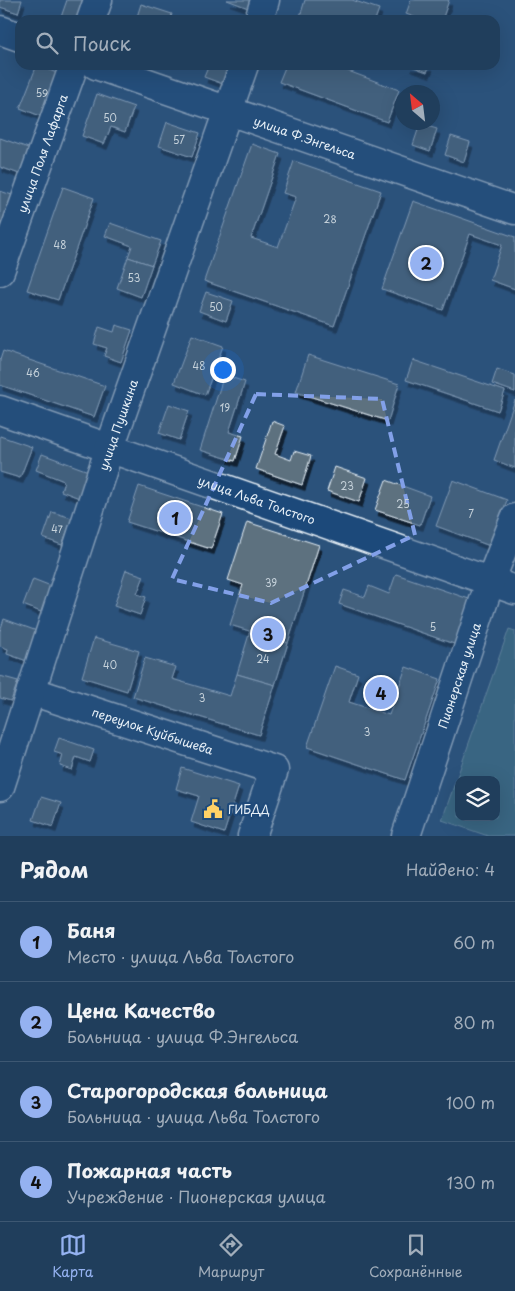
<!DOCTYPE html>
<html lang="ru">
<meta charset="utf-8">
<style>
:root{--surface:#203e5c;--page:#2d4965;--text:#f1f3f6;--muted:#a2aebb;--line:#3d5772;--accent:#95b2f1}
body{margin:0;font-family:"Playpen Sans",sans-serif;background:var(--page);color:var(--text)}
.controls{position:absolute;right:15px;bottom:15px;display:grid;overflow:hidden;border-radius:10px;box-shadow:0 5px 20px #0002}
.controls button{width:45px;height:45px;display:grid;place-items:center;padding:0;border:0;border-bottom:1px solid var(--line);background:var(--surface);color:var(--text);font:25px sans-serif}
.compass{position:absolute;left:395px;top:85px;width:45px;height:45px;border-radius:50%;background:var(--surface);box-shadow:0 5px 20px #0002;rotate:332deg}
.you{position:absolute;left:222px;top:369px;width:18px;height:18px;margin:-12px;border:4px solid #fff;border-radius:50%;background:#1a73e8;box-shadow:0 0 0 8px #1a73e833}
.badge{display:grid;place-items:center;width:32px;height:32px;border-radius:50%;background:var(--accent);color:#111;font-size:16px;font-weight:700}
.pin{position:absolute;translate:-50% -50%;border:2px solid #fff;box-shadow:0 1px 5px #0006}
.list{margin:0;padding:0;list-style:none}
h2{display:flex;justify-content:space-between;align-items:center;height:65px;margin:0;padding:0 20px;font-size:21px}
h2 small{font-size:16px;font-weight:400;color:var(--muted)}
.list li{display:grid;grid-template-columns:32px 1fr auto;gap:15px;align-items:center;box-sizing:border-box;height:80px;padding:0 20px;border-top:1px solid var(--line)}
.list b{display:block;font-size:19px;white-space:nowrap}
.list p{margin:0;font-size:16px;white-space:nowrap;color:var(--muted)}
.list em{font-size:16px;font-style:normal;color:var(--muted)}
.icon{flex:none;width:28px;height:28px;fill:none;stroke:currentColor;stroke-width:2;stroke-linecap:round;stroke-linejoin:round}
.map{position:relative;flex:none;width:515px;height:836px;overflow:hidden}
.search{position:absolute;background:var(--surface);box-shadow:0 5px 20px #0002;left:15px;right:15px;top:15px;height:55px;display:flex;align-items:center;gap:12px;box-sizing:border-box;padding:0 18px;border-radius:15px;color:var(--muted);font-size:19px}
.sheet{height:385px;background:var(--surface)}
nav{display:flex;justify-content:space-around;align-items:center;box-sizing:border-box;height:70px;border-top:1px solid var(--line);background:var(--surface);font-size:14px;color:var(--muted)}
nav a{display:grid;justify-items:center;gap:2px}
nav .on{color:var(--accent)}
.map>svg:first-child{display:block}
.green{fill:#4a7d89;stroke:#99b7c0;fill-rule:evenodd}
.building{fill:#5d717f;stroke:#e8f1f8;filter:url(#shadow)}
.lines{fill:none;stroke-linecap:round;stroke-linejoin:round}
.minor-casing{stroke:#e8f1f8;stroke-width:31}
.minor{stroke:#1f4a7a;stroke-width:28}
.marked{fill:none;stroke:#82a0e8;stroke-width:4;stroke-dasharray:10 6;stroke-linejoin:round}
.labels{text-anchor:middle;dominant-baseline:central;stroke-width:4.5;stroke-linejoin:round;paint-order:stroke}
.number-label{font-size:10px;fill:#c5d1da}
.street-label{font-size:12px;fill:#e8f1f8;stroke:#1f4a7a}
.poi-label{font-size:12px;fill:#e8f1f8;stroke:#1f4a7a;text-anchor:start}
</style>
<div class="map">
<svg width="515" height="836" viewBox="0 0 515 836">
<defs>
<filter id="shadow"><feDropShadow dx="3" dy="5.5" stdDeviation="0" flood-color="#0009"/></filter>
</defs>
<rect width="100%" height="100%" fill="#2b527b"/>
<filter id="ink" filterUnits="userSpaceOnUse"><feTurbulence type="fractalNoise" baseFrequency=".02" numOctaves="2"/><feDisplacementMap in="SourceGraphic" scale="10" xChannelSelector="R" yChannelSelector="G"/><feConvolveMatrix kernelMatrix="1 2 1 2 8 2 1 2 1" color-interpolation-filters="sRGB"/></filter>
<g filter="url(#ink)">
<path class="green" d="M509 629 515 631V836H488L442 820ZM459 780H496V817H459Z"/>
<g class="building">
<polygon points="0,0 22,0 18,13 0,7"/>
<polygon points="67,0 92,0 85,20 60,20"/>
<polygon points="227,0 254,0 251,9"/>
<polygon points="305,0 352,0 379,9 375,20 299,20"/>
<polygon points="411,0 449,0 442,20 422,20 406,14"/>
<polygon points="141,4 172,14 170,20 136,20"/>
<polygon points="37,65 64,76 48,119 20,108"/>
<polygon points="209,65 230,65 223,84 204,77"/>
<polygon points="286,65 332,65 399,90 387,122 279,82"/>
<polygon points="408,65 430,65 427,72"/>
<polygon points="97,94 134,107 125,132 111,127 104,144 82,136"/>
<polygon points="167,122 200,133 192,157 159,146"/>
<polygon points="420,124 437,129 430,151 413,145"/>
<polygon points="451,136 470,142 464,162 445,155"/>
<polygon points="0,138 34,150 25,176 0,167"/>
<polygon points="252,144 280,154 251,238 278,247 296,197 283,193 294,161 381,191 334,326 204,281"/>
<polygon points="63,187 94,198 58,300 27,290"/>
<polygon points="0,191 18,197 0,234"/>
<polygon points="413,201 515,237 515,289 490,280 502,245 470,234 443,310 382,289"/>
<polygon points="110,223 161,241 152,265 128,257 132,246 105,236"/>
<polygon points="128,257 152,265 141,297 117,288"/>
<polygon points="206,292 233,301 226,321 199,311"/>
<polygon points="116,325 132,330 121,362 104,356 107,348 94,344 99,327 114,332"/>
<polygon points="192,335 223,346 205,395 174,383"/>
<polygon points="3,351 105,386 94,417 0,385 0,360"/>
<polygon points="308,355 399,384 388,421 296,392"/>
<polygon points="413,360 505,391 498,411 406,380"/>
<polygon points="497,369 515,375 515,392 492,384"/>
<polygon points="224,375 245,382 229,432 243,436 235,461 200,450"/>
<polygon points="515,400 515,468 494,460"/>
<polygon points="169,404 189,411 179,440 159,433"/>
<polygon points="272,421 285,426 275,454 291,460 294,451 311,456 302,485 256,469"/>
<polygon points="0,436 32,447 20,478 0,472"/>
<polygon points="42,454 91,472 82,499 61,491 64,481 36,470"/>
<polygon points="335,467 367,478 359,502 327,491"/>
<polygon points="386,480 430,496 420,525 375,510"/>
<polygon points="453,480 507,500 490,546 436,526"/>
<polygon points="139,486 223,514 211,549 127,522"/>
<polygon points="52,512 72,518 62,545 43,538"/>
<polygon points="247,522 319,545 288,643 230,625 243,585 228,580"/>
<polygon points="126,570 144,576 137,594 146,597 140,615 114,606"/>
<polygon points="396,574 472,600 457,645 339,604 344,590 365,597 369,586 389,594"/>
<polygon points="33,579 51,586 41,612 23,605"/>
<polygon points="4,619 37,631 27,661 7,654 8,649 0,646 0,631"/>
<polygon points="250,631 288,643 275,685 237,674"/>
<polygon points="94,638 139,651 127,691 82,677"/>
<polygon points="145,658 176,667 172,679 230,696 237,674 275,685 259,735 133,697"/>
<polygon points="335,666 358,674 349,702 389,715 406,667 440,679 405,780 307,747"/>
<polygon points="0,676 18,681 11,701 0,698"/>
<polygon points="59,738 94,750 90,762 76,757 72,770 60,766 63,755 54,752"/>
<polygon points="182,768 239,786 224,833 191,822 199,796 176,789"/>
<polygon points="41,797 61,803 53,827 33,820"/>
</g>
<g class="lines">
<g class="minor-casing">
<g id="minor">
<polyline points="91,20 98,0"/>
<polyline points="259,20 265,0"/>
<polyline points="0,30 20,37"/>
<path id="s1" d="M96 65 515 210"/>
<path id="s2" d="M0 271 74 65"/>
<path id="s3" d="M0 410 515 590"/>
<path id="s4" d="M31 691 274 770 252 836"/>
<path id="s5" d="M0 787 109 450 244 65"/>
<path id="s6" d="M406 836 490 582 515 518"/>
</g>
</g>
<use href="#minor" class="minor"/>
</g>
</g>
<path d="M0 0H515V836H0ZM256 394 382 399 415 535 271 603 172 579Z" fill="#2b527b" fill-opacity=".55" fill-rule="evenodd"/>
<path class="marked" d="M256 394 382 399 415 535 271 603 172 579Z"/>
<defs>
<g id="civic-bare" transform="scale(1.5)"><path d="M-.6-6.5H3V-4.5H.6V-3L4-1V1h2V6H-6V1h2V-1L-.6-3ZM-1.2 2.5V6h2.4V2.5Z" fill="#ffd166" stroke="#1f4a7a" stroke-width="2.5" paint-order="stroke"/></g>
</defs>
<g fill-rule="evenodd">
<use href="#civic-bare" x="213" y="809"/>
</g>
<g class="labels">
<g class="number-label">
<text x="42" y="92">59</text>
<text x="110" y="117">50</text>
<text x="179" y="139">57</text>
<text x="330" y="218">28</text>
<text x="60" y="244">48</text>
<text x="134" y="277">53</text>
<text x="216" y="306">50</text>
<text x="199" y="365">48</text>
<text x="33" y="372">46</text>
<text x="225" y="407">19</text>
<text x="347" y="485">23</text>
<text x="403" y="503">25</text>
<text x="471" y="513">7</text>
<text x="57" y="528">47</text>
<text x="271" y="582">39</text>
<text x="433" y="626">5</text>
<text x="263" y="658">24</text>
<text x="110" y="664">40</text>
<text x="202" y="697">3</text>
<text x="367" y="731">3</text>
</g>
<g class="street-label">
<text stroke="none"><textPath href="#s1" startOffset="221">улица Ф.Энгельса</textPath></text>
<text stroke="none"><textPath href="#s2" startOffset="125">улица Поля Лафарга</textPath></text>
<text stroke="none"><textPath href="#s5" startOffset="381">улица Пушкина</textPath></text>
<text stroke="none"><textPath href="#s3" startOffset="272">улица Льва Толстого</textPath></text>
<text stroke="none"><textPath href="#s6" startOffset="169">Пионерская улица</textPath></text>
<text stroke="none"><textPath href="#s4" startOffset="128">переулок Куйбышева</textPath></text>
</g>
<g class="poi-label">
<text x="228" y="809">ГИБДД</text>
</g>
</g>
</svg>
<div class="controls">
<button><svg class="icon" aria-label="layers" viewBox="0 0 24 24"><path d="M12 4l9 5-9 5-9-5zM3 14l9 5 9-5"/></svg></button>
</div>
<svg class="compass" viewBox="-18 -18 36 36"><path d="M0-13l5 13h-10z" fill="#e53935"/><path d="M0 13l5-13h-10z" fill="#a2aebb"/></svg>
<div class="you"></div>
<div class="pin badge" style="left:175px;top:518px">1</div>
<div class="pin badge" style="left:426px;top:263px">2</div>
<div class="pin badge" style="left:268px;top:634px">3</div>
<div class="pin badge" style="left:381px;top:693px">4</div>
<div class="search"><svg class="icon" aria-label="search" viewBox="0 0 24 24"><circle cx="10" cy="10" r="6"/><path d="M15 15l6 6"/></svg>Поиск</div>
</div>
<section class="sheet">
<h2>Рядом<small>Найдено: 4</small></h2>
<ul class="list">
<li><span class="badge">1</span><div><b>Баня</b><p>Место · улица Льва Толстого</p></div><em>60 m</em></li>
<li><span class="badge">2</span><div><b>Цена Качество</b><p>Больница · улица Ф.Энгельса</p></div><em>80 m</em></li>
<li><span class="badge">3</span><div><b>Старогородская больница</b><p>Больница · улица Льва Толстого</p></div><em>100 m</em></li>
<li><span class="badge">4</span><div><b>Пожарная часть</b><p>Учреждение · Пионерская улица</p></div><em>130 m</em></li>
</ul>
</section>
<nav>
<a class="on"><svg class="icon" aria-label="map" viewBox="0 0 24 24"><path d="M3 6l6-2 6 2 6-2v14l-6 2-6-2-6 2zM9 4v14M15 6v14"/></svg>Карта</a>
<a><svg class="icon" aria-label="directions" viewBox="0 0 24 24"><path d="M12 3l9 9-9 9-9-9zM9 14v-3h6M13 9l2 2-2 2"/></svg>Маршрут</a>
<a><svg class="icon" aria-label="saved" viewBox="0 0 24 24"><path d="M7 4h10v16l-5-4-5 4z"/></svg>Сохранённые</a>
</nav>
